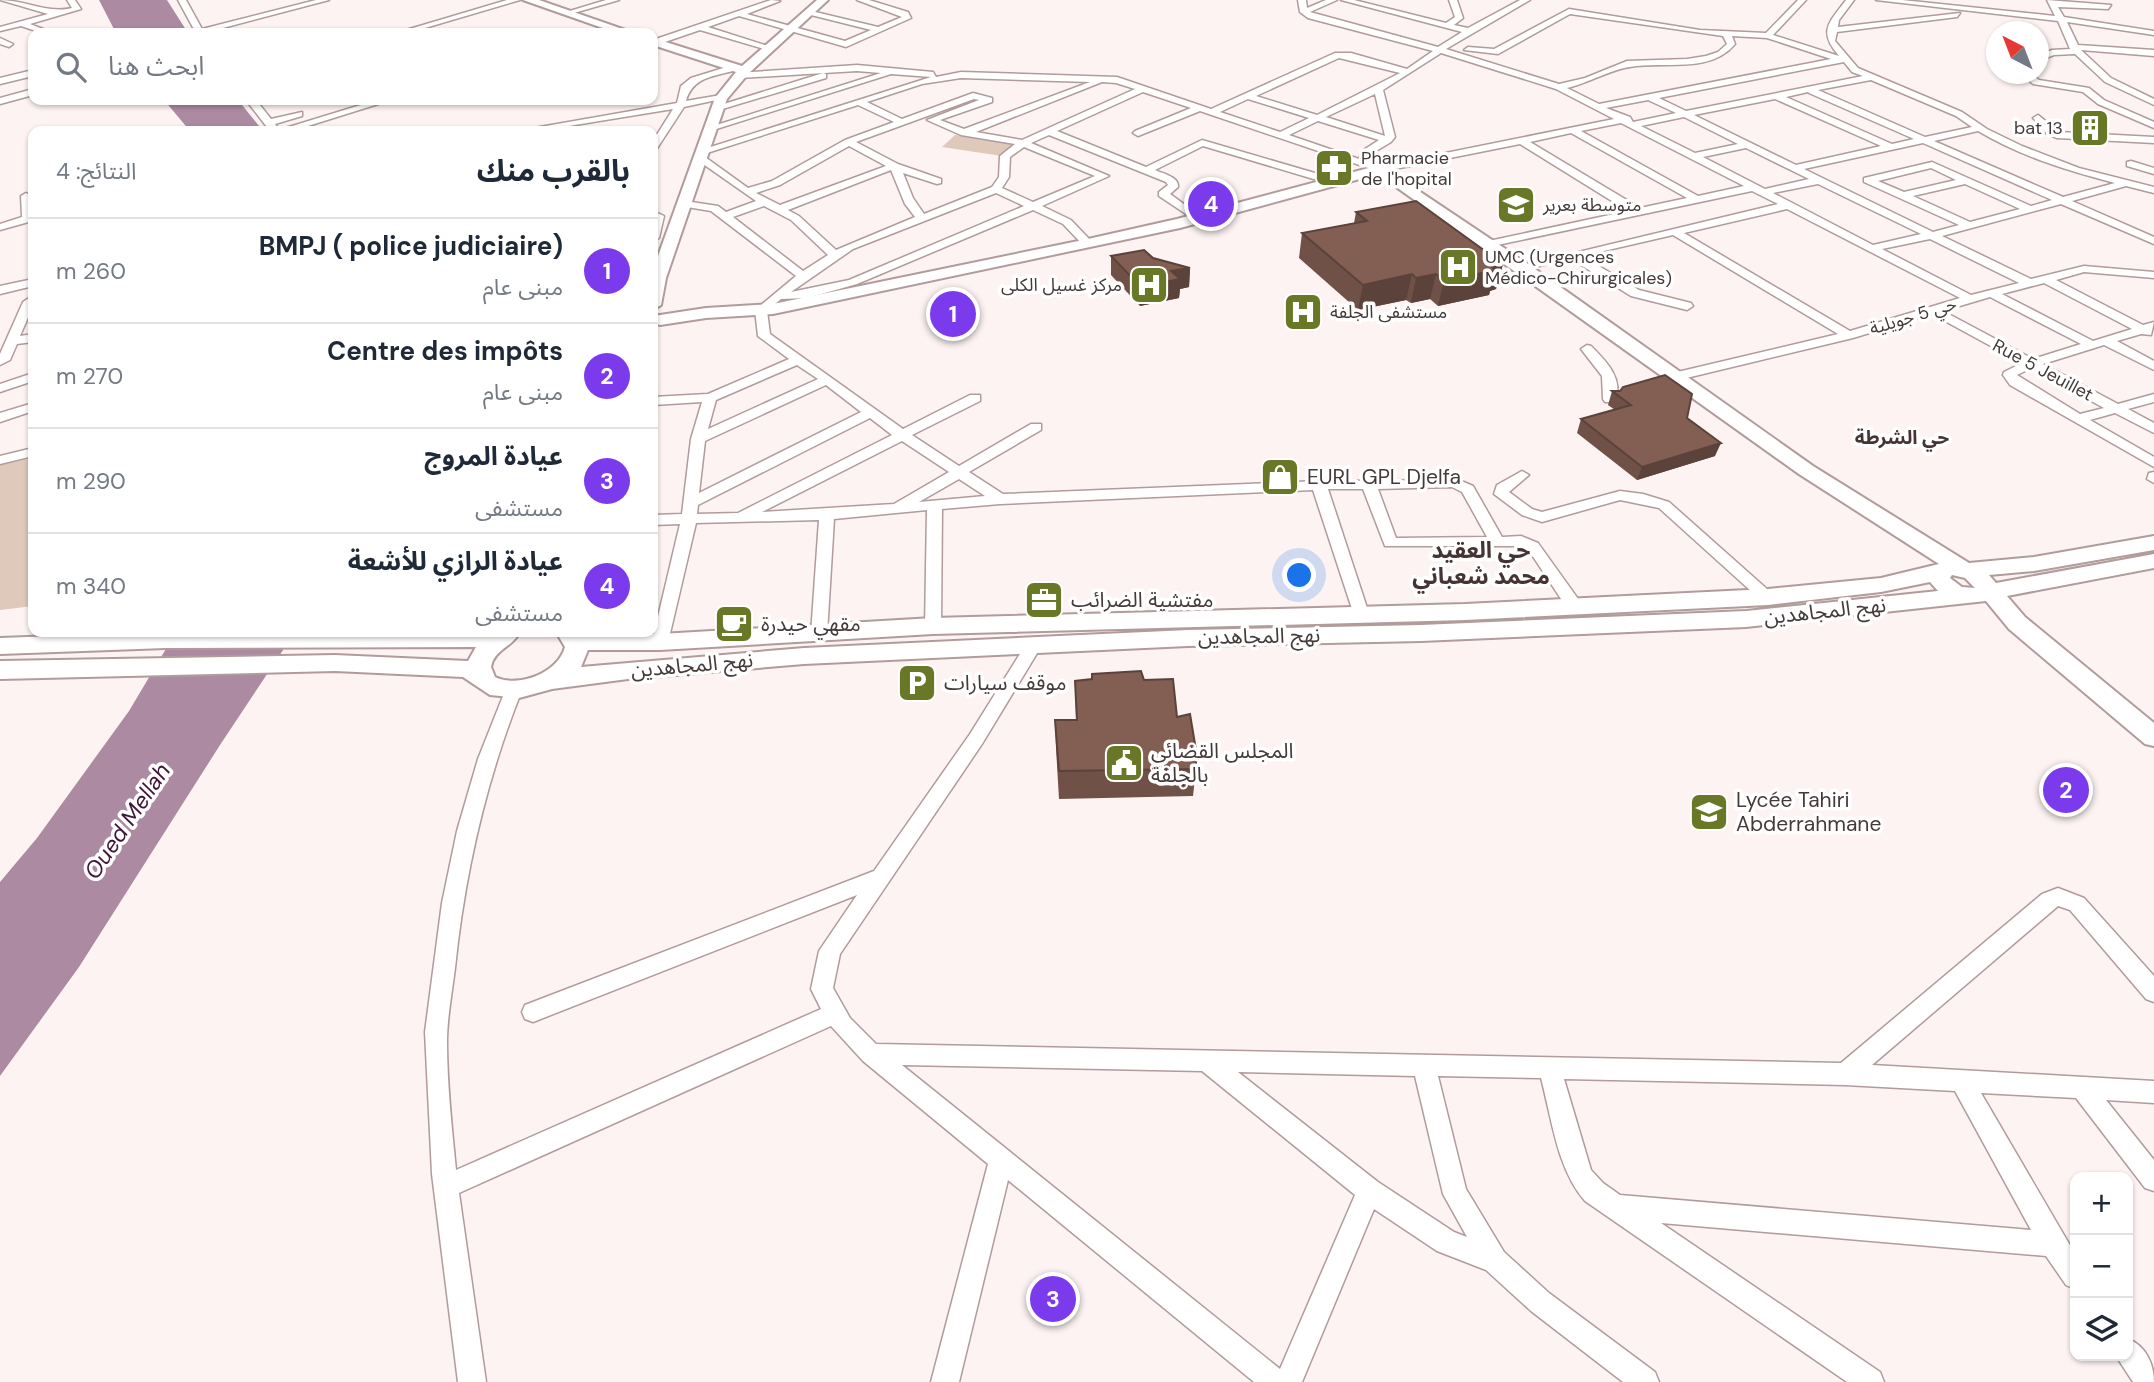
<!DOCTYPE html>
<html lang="ar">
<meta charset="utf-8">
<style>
:root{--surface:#fff;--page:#f2f2f3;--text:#1f2937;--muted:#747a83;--line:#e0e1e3;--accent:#7c3aed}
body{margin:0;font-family:"DM Sans","Noto Sans Arabic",sans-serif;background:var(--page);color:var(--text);direction:rtl}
.controls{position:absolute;right:21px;bottom:21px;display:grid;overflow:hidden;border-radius:14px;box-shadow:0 2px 5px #0004}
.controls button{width:63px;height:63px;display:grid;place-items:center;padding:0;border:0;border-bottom:2px solid var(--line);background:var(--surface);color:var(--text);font:35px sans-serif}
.compass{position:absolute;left:1986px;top:21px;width:63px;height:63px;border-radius:50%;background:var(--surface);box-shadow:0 2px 5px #0004;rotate:318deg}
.you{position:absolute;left:1300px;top:576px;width:24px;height:24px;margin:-18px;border:5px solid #fff;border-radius:50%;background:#1a73e8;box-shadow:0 0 0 10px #1a73e833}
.badge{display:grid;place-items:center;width:46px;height:46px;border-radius:50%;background:var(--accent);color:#fff;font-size:23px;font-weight:700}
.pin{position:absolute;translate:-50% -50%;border:4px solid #fff;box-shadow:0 2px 7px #0006}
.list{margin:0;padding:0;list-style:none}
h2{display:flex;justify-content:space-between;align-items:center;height:91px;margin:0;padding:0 28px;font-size:30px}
h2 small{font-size:23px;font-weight:400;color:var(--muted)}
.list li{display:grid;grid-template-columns:46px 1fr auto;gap:21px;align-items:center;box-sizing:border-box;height:105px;padding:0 28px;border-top:2px solid var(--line)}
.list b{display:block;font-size:26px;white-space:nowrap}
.list p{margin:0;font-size:23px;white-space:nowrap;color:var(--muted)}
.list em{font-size:23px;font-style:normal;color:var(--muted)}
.icon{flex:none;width:38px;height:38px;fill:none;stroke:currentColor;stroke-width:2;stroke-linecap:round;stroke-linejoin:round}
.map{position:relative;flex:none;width:2154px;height:1382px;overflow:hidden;direction:ltr}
.search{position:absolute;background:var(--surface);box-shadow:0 2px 5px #0004;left:28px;top:28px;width:630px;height:77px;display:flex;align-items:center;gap:18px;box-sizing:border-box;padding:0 24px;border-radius:14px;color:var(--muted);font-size:26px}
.panel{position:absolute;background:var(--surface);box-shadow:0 2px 5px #0004;left:28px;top:126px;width:630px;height:511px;border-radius:14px;direction:rtl}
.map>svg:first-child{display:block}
.green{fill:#dfc9ba}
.water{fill:#ac8ba2}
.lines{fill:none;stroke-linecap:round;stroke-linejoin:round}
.street-casing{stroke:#b19b9b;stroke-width:3}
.secondary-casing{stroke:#b19b9b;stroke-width:4}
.street{fill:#fff;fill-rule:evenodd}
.secondary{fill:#fff;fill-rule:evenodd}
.wall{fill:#705147}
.shaded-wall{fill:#5b423a}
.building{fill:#825e53;stroke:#5b423a;stroke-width:2}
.labels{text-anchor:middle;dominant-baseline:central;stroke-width:7;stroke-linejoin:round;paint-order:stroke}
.far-poi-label{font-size:18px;fill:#443a3a;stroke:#fff;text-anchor:start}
.far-street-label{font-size:18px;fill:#443a3a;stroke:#fff}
.far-neighbourhood-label{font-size:19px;font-weight:bold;fill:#463434;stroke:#fff}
.poi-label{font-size:21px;fill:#443a3a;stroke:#fff;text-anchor:start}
.street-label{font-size:21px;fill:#443a3a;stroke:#fff}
.neighbourhood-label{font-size:23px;font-weight:bold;fill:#463434;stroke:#fff}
.water-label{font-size:23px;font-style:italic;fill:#411738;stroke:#fff}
</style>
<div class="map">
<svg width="2154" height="1382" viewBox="0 0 2154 1382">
<rect width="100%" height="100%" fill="#fdf3f3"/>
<g class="green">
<polygon points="955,135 1014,144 1002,156 942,147"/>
<polygon points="33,458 33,606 0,610 0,465"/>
</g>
<g class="water">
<polygon points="99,0 167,0 188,33 116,33"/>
<polygon points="164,100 238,100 263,131 190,131"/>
<polygon points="176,632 295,632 220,745 79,967 0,1076 0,882 37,838 129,711"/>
</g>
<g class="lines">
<g class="street-casing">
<g id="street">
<path d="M0 0C26 0 47 14 72 8L67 0H75L81 9 30 24 53 33H42L21 26 0 31V27L48 14Z"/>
<polygon points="178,0 186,0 202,29 316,0 329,0 204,33 196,33"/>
<polygon points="507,0 520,0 408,33 396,33"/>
<polygon points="606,0 619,0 567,15 563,13"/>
<polygon points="771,0 780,1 747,14 845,41 871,30 807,14 807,10 878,27 902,17 857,0 869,0 908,12 911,18 846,47 739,16 708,27 771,47 771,51 700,30 659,44 653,43 653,40"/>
<path d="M1298 0H1306L1307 8 1326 0H1337L1310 12 1438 47 1462 32 1341 0H1354L1446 23 1455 17 1449 0H1457L1463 18 1454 25 1468 28 1520 0H1530L1446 49 1559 84 1585 78 1627 61 1687 59 1706 56 1718 52 1727 44 1723 36 1570 14 1498 54 1464 50 1468 47 1494 49 1569 9 1700 30 1766 33 1798 0H1806L1773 35 1839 56C1818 31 1828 24 1846 0H1854L1839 20 1838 27 1960 13 1957 17 1837 32 1835 41 1858 68 1962 112 1987 129 2022 146 2079 168 2154 187V193L2126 186 2072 201 2154 237V244L2061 204 1942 236 2031 279 2084 266 2154 272V278L2084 272 2056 280 2143 325 2154 322 2151 335 2141 334 2117 341 2154 361V370L2104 345 2043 364 2118 404 2154 394V402L2128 409 2154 423V433L2115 413 2090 420 2154 457V467L2010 385 2003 375 2004 372 2022 363 1932 314 1853 338 1674 381 1669 380V374L1838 334 1673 235 1582 256 1639 290 1691 303 1693 306 1687 310 1631 296 1571 259 1522 270 1516 267 1778 204 1752 191 1488 247 1482 244 1484 242 1628 211 1520 144 1380 172 1200 111 1138 136 1133 133 1135 131 1191 108 1143 92 1057 131 1146 167 1202 140 1325 176 1332 183 1323 185 1317 180 1203 146 1155 170C1164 174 1179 177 1178 187L1170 194 1199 215V219L1195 220 1159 196V192L1168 185 1166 182 1049 135 1031 143 1109 176 1042 206 1071 220 1092 242V246H1084L1063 224 1033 210 857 284 807 298 781 299 767 311 770 334 903 429 970 395H980V401L912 435 959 466 1031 424H1041V430L969 472 1003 494 1319 481 1459 480 1473 486 1502 537 1521 536 1538 543 1581 603 1583 607 1581 611H1569L1528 549 1519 546H1385L1363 489H1328L1369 614 1361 620 1355 618 1313 490 1000 504 942 509 941 626 933 632 925 626 927 510 834 519 827 634 819 640 811 634 819 520 696 523 668 642 666 646H654L652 642 680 524 653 525V515L682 514 691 439 702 402 653 405V397L708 394 789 359 758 336 755 310 796 276 711 211 681 206V202L685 201 718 206 726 212 756 201 696 159 705 157 748 188 772 181 845 140 894 122 858 105 707 153 698 151 931 77 891 74 707 132V128L881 73 857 71 740 78 737 77V73L857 65 933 72 936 77 961 72 1117 77 1211 109 1335 53H1351L1407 69 1433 51 1308 18 1300 12ZM1732 36 1767 38 1831 59 1599 104 1567 88C1588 83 1612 69 1630 67 1665 61 1710 74 1735 44ZM1441 53 1556 89 1614 119 1381 166 1368 162 1371 154 1391 142 1395 137 1383 90ZM1339 58 1400 73 1317 115 1256 96ZM1844 62 1852 72 1863 76 1686 111 1659 98ZM961 78 1090 82 964 129 940 120 992 102V98L973 93 902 119 867 102 922 84ZM1871 80 1956 116 1972 127 1925 137 1818 90ZM1102 82 1116 83 1135 89 1022 140 976 132ZM1808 92 1809 93 1914 139 1892 144 1786 97ZM1375 94 1385 136 1326 117ZM974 99 979 100 927 120 961 135 1015 144 1000 156 999 177 992 187 924 214 913 198 903 173 937 184 941 183V179L898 164 856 142ZM1248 99 1309 118 1280 132 1220 112ZM1775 99 1881 146 1796 165 1694 115ZM1648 100 1676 113 1633 122 1630 117 1606 108ZM1684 117 1738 144 1695 153 1641 126ZM1318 121 1379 140 1362 151 1359 159 1289 135ZM1621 123 1744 186 1698 196 1581 131ZM1978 131C2020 156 2068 171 2115 183L2063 197 1934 141ZM1571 133 1687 198 1640 208 1530 142ZM1923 143 2052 200 2031 206 1932 162 1864 178V182L1959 225 1933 232 1804 169ZM849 146 886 166 780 205 756 193 780 185ZM1024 147 1095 176 1033 202 1002 188 1009 177 1010 157ZM1746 148 1809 179 1765 189 1703 157ZM1931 168 1956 180 1904 192 1878 181ZM891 170 905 204 915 217 836 250 799 216 788 210ZM1818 184 1921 234 1873 245 1773 193ZM1965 184 2020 209 1970 222 1913 196ZM996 193 1024 206 849 280 791 292 853 249ZM764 206 791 220 828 255 803 271 733 217ZM1787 209 1960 298 1850 331 1684 233ZM1930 239 2019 283 1971 295 1882 249ZM2044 283 2132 329 2093 341 2002 294ZM1990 297 2081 344 2033 359 1943 311ZM797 365 818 379 708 429 716 400ZM2031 368 2104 408 2080 414 2017 375ZM826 385 861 412 699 493 705 441ZM870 418 892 435 738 513 697 514 698 505ZM902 441 949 472 894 504 762 512ZM959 479 985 496 919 502ZM1452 487 1462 492 1487 537 1396 538 1378 489Z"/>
<polygon points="1876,0 1902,0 2055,16 2047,0 2111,5 2108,9 2058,7 2064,17 2154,31 2154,35 2067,22 2078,45 2154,50 2154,56 2081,50 2111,78 2154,99 2154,105 2105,82 2075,54 2054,55 2038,61 2038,56 2052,50 2070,49 2058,21"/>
<polygon points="0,38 13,44 9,47 0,44"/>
<path d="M733 65 737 68 736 70C714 77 693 76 686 101L721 95 726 98 684 107 656 150 653 151V141L673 109 538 131H517L677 103 681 86 691 78Z"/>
<polygon points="33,70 33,76 0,84 0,78"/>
<polygon points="823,73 826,74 826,78 719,110 711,108"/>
<polygon points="2022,74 2031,74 2039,80 2089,88 2104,100 2154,122 2154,128 2098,104 2083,92 2033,84"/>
<polygon points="33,89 33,95 0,104 0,98"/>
<polygon points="246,100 256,100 271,119 302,112 302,116 275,124 279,130 377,100 391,100 292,131 270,131"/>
<polygon points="2038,115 2059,132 2154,137 2154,143 2057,138 2047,134 2035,120 2033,118"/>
<polygon points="2131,161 2154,168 2154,174 2127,166 2127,162"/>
<polygon points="26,193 31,196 32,221 0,230 0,224 22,217 21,196"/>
<polygon points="653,211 664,216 659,238 653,241"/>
<polygon points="33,279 33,286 0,294 0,286"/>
<polygon points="29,298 33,299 33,306 20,336 33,334 33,342 17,344 10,360 0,365 0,354 23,302"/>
<path d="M1587 345 1591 346C1607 362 1624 379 1615 402H1605L1603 399 1602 376 1581 349Z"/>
<polygon points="33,373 33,381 0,392 0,384"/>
<polygon points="33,403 33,411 0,422 0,413"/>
<polygon points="33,448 33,456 0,464 0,456"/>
<polygon points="1522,471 1529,475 1509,492 1532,509 1542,512 1620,491 1643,494 1669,502 1776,597 1774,601 1762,601 1659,508 1620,500 1542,522 1522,515 1494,494 1497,485"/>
<polygon points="2154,472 2154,483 2147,479 2149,473"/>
<path d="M1034 639 1042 645 982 744 840 954 833 988 850 1018 876 1044 1841 1063 2042 894 2058 888 2084 898 2154 976V1002L2146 999 2070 910 2058 906 1872 1065 2154 1081V1103L2106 1100 2154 1160V1191L2145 1188 2076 1098 1981 1093 2075 1254V1289L2066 1285 2046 1256 1661 1223 1880 1372 1884 1382H1847L1585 1201C1557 1169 1552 1119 1541 1078L1438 1076 1466 1189 1504 1252 1549 1293 1655 1372 1659 1382H1623L1531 1311 1486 1270 1437 1251 1374 1209 1302 1382H1254L1008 1180 959 1382H931L988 1164 863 1061 831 1026 459 1193 486 1382H458L432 1174 425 1032 442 903 457 831 478 759 507 686H519L522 690C486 780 465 872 455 968 452 993 447 1018 447 1042 447 1085 452 1128 456 1170L821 1009 811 989 819 951 857 895 533 1022 525 1019 522 1012 525 1005 874 871 970 734 1028 641ZM902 1065 1202 1071 1355 1195 1280 1369ZM1238 1072 1415 1076 1443 1194 1467 1237 1454 1232 1378 1182ZM1564 1079 1845 1085 1955 1091 2031 1230 1620 1195 1603 1183 1591 1170Z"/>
<path d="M2128 1339C2146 1346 2154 1364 2154 1382H2133L2116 1356H2128Z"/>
</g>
</g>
<g class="secondary-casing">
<g id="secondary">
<polygon points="523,0 539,0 634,33 617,33"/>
<polygon points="817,0 828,0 748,74 727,99 666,278 661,305 653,310 653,270 715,98 736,72 653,45 653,38 742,66"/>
<path d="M1380 165 1528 264 1813 466 1969 563 2034 557 2154 536V550L2034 571 1989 575 1996 583 2154 554V568L2007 596 2025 617 2154 723V746L2145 744 2009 629 1986 601 1746 627 1421 641 1188 646 804 664 628 679 552 689 519 698 490 695 463 677 335 671 0 679V661L335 655 468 661 476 647 166 648 0 654V638L166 632H516L518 635C510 648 494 650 491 667L495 677C519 688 558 673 565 647L556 632 660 634 933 618 1465 604 1768 589 1881 578 1939 564 1799 474 1378 174 1180 228 773 314 706 318 660 325 653 322 654 316 660 315 706 308 773 304 1088 239 1177 219ZM1952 575 1965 578 1975 588 1962 587 1950 578ZM1930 582 1938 591 1746 611 1421 625 1188 630 804 648 581 667 588 650H660L933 634 1465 620 1768 605 1881 592Z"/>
</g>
</g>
<use href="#street" class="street"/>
<use href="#secondary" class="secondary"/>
</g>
<g class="wall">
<polygon points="1356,212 1503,264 1496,289 1490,291 1489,295 1438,306 1430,299 1411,303 1406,300 1358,310 1299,258 1302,233 1354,223"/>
<polygon points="1111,256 1153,258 1190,268 1189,287 1180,289 1179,298 1140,306 1111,275"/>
<polygon points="1612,391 1687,418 1715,456 1637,480 1577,433 1581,419 1615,410 1608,405"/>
<polygon points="1144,680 1177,717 1196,769 1193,796 1059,799 1056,748 1055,720 1076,720 1075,681"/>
</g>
<g class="shaded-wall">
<polygon points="1503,264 1496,289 1490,291 1489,295 1438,306 1444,281"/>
<polygon points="1190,268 1189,287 1180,289 1179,298 1140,306 1141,287 1171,271"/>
<polygon points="1412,274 1406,300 1358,310 1363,285"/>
<polygon points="1436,274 1430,299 1411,303 1416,278"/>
<polygon points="1721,443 1715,456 1637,480 1642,467"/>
</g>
<g class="building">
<polygon points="1416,201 1503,264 1491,266 1496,270 1444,281 1436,274 1416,278 1412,274 1363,285 1302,233 1367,221 1356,212"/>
<polygon points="1144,250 1153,258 1190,268 1171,271 1180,279 1141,287 1111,256"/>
<polygon points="1665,375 1692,394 1687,418 1721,443 1642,467 1581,419 1631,405 1612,391 1620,391 1623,387"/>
<polygon points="1141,671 1144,680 1173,679 1177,717 1190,714 1196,750 1196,769 1059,771 1055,720 1077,720 1075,681 1092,679 1092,674"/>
</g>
<defs>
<g id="building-square" transform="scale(2.0125)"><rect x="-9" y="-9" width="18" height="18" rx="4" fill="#697826" stroke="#fff"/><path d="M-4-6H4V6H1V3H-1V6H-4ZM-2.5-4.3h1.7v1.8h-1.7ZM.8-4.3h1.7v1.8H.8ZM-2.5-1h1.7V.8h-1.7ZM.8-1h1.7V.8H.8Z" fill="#fff"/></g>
<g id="pharmacy-square" transform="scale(2.0125)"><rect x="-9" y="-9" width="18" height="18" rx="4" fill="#697826" stroke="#fff"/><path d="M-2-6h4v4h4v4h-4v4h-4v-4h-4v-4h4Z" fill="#fff"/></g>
<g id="school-square" transform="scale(2.0125)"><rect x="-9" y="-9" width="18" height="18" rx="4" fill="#697826" stroke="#fff"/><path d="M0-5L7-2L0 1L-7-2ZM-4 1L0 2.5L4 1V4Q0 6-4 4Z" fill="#fff"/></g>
<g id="hospital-square" transform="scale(2.0125)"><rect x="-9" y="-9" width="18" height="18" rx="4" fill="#697826" stroke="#fff"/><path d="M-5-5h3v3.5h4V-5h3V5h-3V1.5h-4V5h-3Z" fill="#fff"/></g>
<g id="shop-square" transform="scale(2.0125)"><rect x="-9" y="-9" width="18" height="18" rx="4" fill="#697826" stroke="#fff"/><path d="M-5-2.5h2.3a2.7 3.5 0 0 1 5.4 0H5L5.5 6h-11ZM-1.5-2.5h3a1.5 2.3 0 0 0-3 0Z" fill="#fff"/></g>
<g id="office-square" transform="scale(2.0125)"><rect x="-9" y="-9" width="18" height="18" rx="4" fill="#697826" stroke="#fff"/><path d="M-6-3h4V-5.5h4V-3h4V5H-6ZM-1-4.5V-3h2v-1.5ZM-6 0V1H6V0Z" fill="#fff"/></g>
<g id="cafe-square" transform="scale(2.0125)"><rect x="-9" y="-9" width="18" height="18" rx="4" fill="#697826" stroke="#fff"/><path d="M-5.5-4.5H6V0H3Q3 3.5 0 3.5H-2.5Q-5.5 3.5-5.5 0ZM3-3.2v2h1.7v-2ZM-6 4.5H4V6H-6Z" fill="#fff"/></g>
<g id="parking-square" transform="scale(2.0125)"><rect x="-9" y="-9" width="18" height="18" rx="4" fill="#697826" stroke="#fff"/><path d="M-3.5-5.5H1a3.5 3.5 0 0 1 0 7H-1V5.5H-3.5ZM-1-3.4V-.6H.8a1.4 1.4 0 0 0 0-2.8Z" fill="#fff"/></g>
<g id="civic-square" transform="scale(2.0125)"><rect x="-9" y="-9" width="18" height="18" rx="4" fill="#697826" stroke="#fff"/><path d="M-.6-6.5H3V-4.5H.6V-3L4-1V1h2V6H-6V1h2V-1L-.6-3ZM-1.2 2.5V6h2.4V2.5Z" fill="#fff"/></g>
</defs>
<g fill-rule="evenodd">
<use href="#building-square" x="2090" y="128"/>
<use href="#pharmacy-square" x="1334" y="168"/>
<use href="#school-square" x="1516" y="205"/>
<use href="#hospital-square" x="1458" y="267"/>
<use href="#hospital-square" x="1149" y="285"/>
<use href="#hospital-square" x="1303" y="312"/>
<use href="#shop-square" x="1280" y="477"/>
<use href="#office-square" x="1044" y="600"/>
<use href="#cafe-square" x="734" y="624"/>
<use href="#parking-square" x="917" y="683"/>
<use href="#civic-square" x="1124" y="763"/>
<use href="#school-square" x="1709" y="812"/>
</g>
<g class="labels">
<g class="far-poi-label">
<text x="2063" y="128" text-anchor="end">bat 13</text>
<text x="1361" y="158">Pharmacie<tspan x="1361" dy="21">de l'hopital</tspan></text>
<text x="1543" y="205">متوسطة بعرير</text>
<text x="1485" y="257">UMC (Urgences<tspan x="1485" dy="21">Médico-Chirurgicales)</tspan></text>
<text x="1122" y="285" text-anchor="end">مركز غسيل الكلى</text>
<text x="1330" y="312">مستشفى الجلفة</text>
</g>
<g class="far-street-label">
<text transform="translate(1913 316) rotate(-17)">حي 5 جويلية</text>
<text transform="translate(2043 370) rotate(28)">Rue 5 Jeuillet</text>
</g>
<g class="far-neighbourhood-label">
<text x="1902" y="437">حي الشرطة</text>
</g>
<g class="poi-label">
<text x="1307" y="477">EURL GPL Djelfa</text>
<text x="1071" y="600">مفتشية الضرائب</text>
<text x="761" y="624">مقهي حيدرة</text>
<text x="944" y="683">موقف سيارات</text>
<text x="1151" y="751">المجلس القضائي<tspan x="1151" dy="24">بالجلفة</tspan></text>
<text x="1736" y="800">Lycée Tahiri<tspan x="1736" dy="24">Abderrahmane</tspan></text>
</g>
<g class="street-label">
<text transform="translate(1825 611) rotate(-6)">نهج المجاهدين</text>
<text transform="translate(1259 636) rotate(-1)">نهج المجاهدين</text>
<text transform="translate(692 665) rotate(-5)">نهج المجاهدين</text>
</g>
<g class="neighbourhood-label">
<text x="1481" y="550">حي العقيد<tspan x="1481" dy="26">محمد شعباني</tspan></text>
</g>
<g class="water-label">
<text transform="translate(127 821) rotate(-56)">Oued Mellah</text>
</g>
</g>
</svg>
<div class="controls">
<button>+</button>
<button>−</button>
<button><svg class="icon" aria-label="layers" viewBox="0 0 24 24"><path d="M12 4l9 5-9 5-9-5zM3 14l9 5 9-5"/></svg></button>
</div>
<svg class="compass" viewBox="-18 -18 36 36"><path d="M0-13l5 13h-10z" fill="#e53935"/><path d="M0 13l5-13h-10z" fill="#747a83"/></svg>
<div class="you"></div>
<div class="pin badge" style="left:953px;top:314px">1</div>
<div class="pin badge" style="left:2066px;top:790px">2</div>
<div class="pin badge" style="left:1053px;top:1299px">3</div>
<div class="pin badge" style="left:1211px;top:204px">4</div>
<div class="search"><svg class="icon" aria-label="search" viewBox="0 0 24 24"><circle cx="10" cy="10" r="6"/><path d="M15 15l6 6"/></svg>ابحث هنا</div>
<section class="panel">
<h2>بالقرب منك<small>النتائج: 4</small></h2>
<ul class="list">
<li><span class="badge">1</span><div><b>BMPJ ( police judiciaire)</b><p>مبنى عام</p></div><em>260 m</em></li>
<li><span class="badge">2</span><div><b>Centre des impôts</b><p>مبنى عام</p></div><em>270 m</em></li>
<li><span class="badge">3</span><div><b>عيادة المروج</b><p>مستشفى</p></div><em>290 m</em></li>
<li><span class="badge">4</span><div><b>عيادة الرازي للأشعة</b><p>مستشفى</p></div><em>340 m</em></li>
</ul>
</section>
</div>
